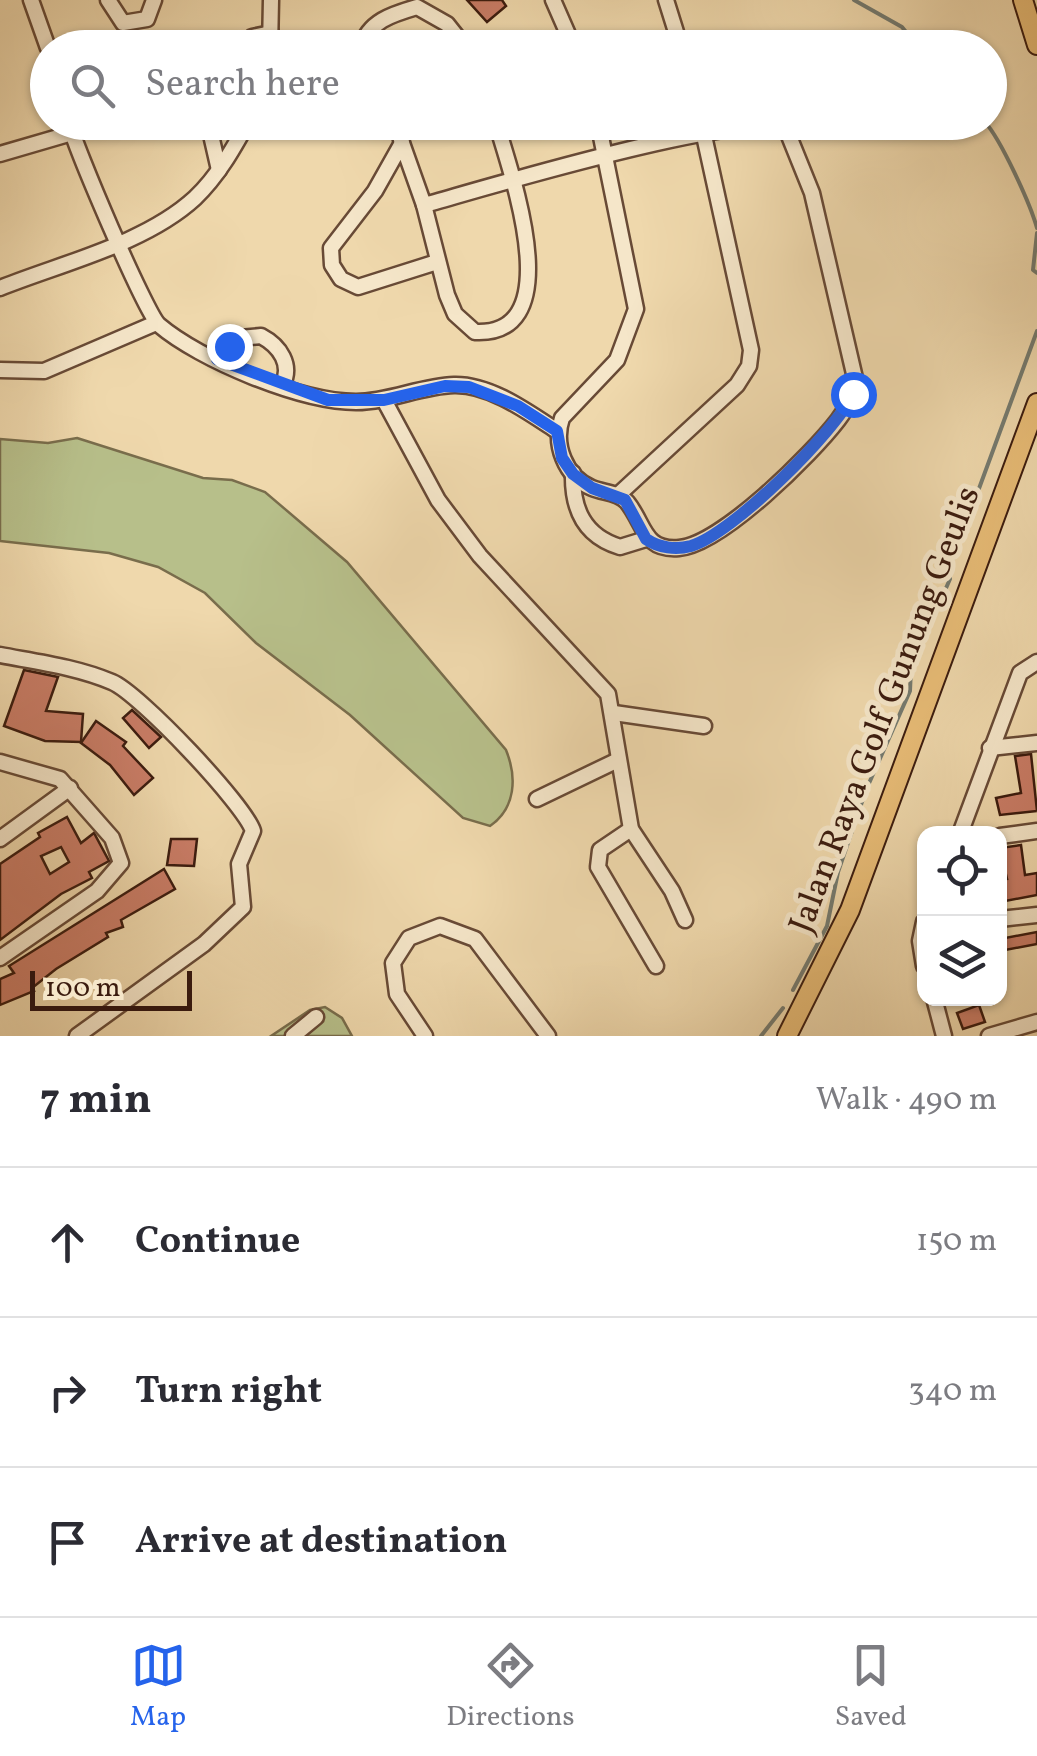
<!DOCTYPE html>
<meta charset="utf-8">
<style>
:root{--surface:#fff;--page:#f7f7f7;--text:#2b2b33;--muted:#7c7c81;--line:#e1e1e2;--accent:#2563eb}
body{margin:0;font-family:Vollkorn,serif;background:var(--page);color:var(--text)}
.controls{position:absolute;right:30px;bottom:30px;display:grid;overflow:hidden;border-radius:20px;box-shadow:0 2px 8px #0004}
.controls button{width:90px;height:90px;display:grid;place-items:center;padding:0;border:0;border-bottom:2px solid var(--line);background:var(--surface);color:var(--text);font:50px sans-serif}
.scale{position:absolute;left:30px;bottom:25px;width:162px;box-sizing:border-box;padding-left:10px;border:5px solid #3b1b0e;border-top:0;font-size:28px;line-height:35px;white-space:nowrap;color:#3b1b0e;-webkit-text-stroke:8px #f5e6c9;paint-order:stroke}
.stop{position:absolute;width:30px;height:30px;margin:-22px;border:8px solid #2563eb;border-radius:50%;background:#fff}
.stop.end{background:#2563eb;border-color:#fff;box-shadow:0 2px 10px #0008}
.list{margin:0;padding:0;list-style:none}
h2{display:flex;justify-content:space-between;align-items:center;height:130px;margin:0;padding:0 40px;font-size:42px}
h2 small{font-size:32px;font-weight:400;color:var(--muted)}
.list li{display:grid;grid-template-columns:65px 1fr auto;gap:30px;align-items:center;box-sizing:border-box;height:150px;padding:0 40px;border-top:2px solid var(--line)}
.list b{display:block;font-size:38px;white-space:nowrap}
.list em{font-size:32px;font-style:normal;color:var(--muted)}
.icon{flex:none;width:55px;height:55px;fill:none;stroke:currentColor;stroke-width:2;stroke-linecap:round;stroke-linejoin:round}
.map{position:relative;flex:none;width:1037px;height:1036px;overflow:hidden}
.search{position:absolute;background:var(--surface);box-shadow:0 2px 8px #0004;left:30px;right:30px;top:30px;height:110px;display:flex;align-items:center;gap:25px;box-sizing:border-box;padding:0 35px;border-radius:55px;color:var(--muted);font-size:38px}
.sheet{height:580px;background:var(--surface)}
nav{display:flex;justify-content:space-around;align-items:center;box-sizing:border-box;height:140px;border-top:2px solid var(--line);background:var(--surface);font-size:28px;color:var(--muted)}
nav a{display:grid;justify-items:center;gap:5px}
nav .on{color:var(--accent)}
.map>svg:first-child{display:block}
.green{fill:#b7bf8a;stroke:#796d4c;stroke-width:2.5}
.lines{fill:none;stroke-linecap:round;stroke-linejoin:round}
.stream{stroke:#747a6f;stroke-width:4}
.building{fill:#c97c66;stroke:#3b1b0e;stroke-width:2.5;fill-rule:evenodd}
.minor-casing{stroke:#684a36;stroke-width:19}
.major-casing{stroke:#3b1b0e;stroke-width:22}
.minor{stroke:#f5e6c9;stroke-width:14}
.major{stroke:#e8bc76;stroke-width:18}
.route{stroke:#2563eb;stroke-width:12}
.labels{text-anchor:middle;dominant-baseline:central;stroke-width:10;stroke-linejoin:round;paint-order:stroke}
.street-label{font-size:35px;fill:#3b1b0e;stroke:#f5e6c9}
</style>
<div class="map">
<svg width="1037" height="1036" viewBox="0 0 1037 1036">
<rect width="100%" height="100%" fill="#efd8ac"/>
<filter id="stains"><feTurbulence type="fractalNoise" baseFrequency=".002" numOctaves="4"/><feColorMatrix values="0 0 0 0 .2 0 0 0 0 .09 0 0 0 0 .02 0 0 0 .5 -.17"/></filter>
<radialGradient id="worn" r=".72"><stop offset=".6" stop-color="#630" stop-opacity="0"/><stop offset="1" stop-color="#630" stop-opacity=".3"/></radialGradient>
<g class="green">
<path d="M77 438 203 478 232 480 265 492 347 562 506 750C517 777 516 808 490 826L463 818 350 715 256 643 205 593 158 567 109 553 0 541V439L48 443Z"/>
<polygon points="325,1007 342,1018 352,1036 271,1036 310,1010"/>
</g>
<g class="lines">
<g class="stream">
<polyline points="854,0 902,27 919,48"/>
<path d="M985 122C1001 140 1030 203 1037 228"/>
<polyline points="1037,233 1033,270 1037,273"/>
<polyline points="793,990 827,926 838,872 866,790 910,691 911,668 950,579 949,570 1037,331"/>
<polyline points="761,1036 783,1008"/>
</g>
</g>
<g class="building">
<polygon points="467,0 502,0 506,6 487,22"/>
<polygon points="24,670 58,677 46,711 83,714 81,742 45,741 4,726"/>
<polygon points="132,710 161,737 149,748 123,718"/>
<polygon points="96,721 126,742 123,746 153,778 134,795 110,765 81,743"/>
<polygon points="1031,754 1037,811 1000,815 996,798 1021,793 1015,756"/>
<path d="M67 817 81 843 94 833 109 861 89 872 92 878 61 894 0 940V864L40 837 38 833ZM61 847 69 862 50 874 41 856Z"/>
<polygon points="171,839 197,839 194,866 167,865"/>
<polygon points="1021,845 1025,875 1037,873 1037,895 1000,902 1000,880 1007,879 1000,848"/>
<polygon points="164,869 175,889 121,920 123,927 106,933 108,937 56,969 32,988 34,991 0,1005 0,979 14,973 9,966"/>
<polygon points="1037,932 1037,944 1000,951 1000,939"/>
<polygon points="979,1005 985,1022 963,1029 957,1013"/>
</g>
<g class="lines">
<g class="minor-casing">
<g id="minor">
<polyline points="31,0 48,48"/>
<polyline points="108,0 123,23 147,19 154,0"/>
<polyline points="553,0 574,48"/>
<polyline points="666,0 681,48"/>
<polyline points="244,48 252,37 271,33"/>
<polyline points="270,48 271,0"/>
<path d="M361 48C368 21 393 14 417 7L447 24 466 48"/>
<path d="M69 122C74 145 146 314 159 325 200 360 301 402 356 402 389 402 421 386 454 385 490 384 528 412 557 431"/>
<polyline points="208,122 219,170"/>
<polyline points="396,122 402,143"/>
<polyline points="0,154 72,133"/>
<path d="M424 205 447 295 455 314 475 332C571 337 510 171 496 122"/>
<path d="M437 262 358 287 341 279 332 265 331 248 375 191 402 143 424 205C479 190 751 107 787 131L812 193 855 378C854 394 848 407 838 420 812 454 721 545 679 548 643 551 645 524 627 502 618 492 604 493 592 488 565 477 553 444 562 418L617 360 636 309 598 122"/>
<path d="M0 288C62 263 145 244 195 198 218 176 233 149 248 122"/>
<path d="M217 359 240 338 261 336C280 346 293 365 282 386"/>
<polyline points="0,370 44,371 156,323"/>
<polyline points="384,400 438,500 480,556 608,694 631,829 672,891 685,920"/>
<path d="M573 473C572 509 584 536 620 547L646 539"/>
<polyline points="618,495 737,385 749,366 751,350 701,122"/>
<path d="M0 655C37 662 77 667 112 682 139 693 245 805 253 831L239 864 243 907 204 944 77 1036"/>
<polyline points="614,713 704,726"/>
<polyline points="990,748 1037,743"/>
<polyline points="0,762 60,779 112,838 121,863 97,891 0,958"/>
<polyline points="537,799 616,761"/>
<polyline points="631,829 600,850 598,867 656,966"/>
<polyline points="960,834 1020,673 1037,662"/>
<polyline points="1000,836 1037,831"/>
<polyline points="0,839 70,788"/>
<polyline points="1000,919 1037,915"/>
<polyline points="924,922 920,941 924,966"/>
<polyline points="934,998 944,1036"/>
<polyline points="293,1036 316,1017"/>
<polyline points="425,1036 397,994 393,963 409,938 440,926 475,939 548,1036"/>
<polyline points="989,1036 1037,1022"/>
</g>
</g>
<g class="major-casing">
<g id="major">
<polyline points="1023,0 1037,45"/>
<polyline points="787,1036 850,910 1037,403"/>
</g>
</g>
<use href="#minor" class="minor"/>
<use href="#major" class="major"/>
</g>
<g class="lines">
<path class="route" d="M229 346 217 359 328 400H384L445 386 469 387 518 406 557 431 562 458 573 474 592 488 625 500 646 539C659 548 676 550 691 546 732 534 835 432 853 394"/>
</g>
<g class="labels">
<g class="street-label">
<text transform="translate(886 710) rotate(-69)">Jalan Raya Golf Gunung Geulis</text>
</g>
</g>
<rect width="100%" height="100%" filter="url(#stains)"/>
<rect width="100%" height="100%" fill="url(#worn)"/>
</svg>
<div class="controls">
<button><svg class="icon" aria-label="locate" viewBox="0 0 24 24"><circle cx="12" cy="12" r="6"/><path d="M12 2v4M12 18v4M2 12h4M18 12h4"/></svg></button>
<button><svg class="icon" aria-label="layers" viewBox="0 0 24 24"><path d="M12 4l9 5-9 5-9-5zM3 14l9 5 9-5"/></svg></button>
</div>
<div class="scale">100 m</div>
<div class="stop" style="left:853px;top:394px"></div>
<div class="stop end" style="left:229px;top:346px"></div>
<div class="search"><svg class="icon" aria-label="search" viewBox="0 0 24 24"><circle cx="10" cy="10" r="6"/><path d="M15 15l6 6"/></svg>Search here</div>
</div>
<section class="sheet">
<h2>7 min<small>Walk · 490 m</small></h2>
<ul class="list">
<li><svg class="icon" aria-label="ahead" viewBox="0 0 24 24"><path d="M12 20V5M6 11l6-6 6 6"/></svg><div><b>Continue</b></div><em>150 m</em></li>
<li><svg class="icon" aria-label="right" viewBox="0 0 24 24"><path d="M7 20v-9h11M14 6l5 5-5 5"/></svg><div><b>Turn right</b></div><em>340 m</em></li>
<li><svg class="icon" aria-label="arrive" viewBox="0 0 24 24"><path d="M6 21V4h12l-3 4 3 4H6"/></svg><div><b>Arrive at destination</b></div></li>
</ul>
</section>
<nav>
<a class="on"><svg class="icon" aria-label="map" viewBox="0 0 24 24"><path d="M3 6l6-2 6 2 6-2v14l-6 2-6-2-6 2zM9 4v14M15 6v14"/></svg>Map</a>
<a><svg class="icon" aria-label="directions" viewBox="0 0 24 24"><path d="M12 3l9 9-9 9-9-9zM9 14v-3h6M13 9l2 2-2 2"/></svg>Directions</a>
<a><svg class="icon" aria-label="saved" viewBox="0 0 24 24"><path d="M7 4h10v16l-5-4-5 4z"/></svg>Saved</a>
</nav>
